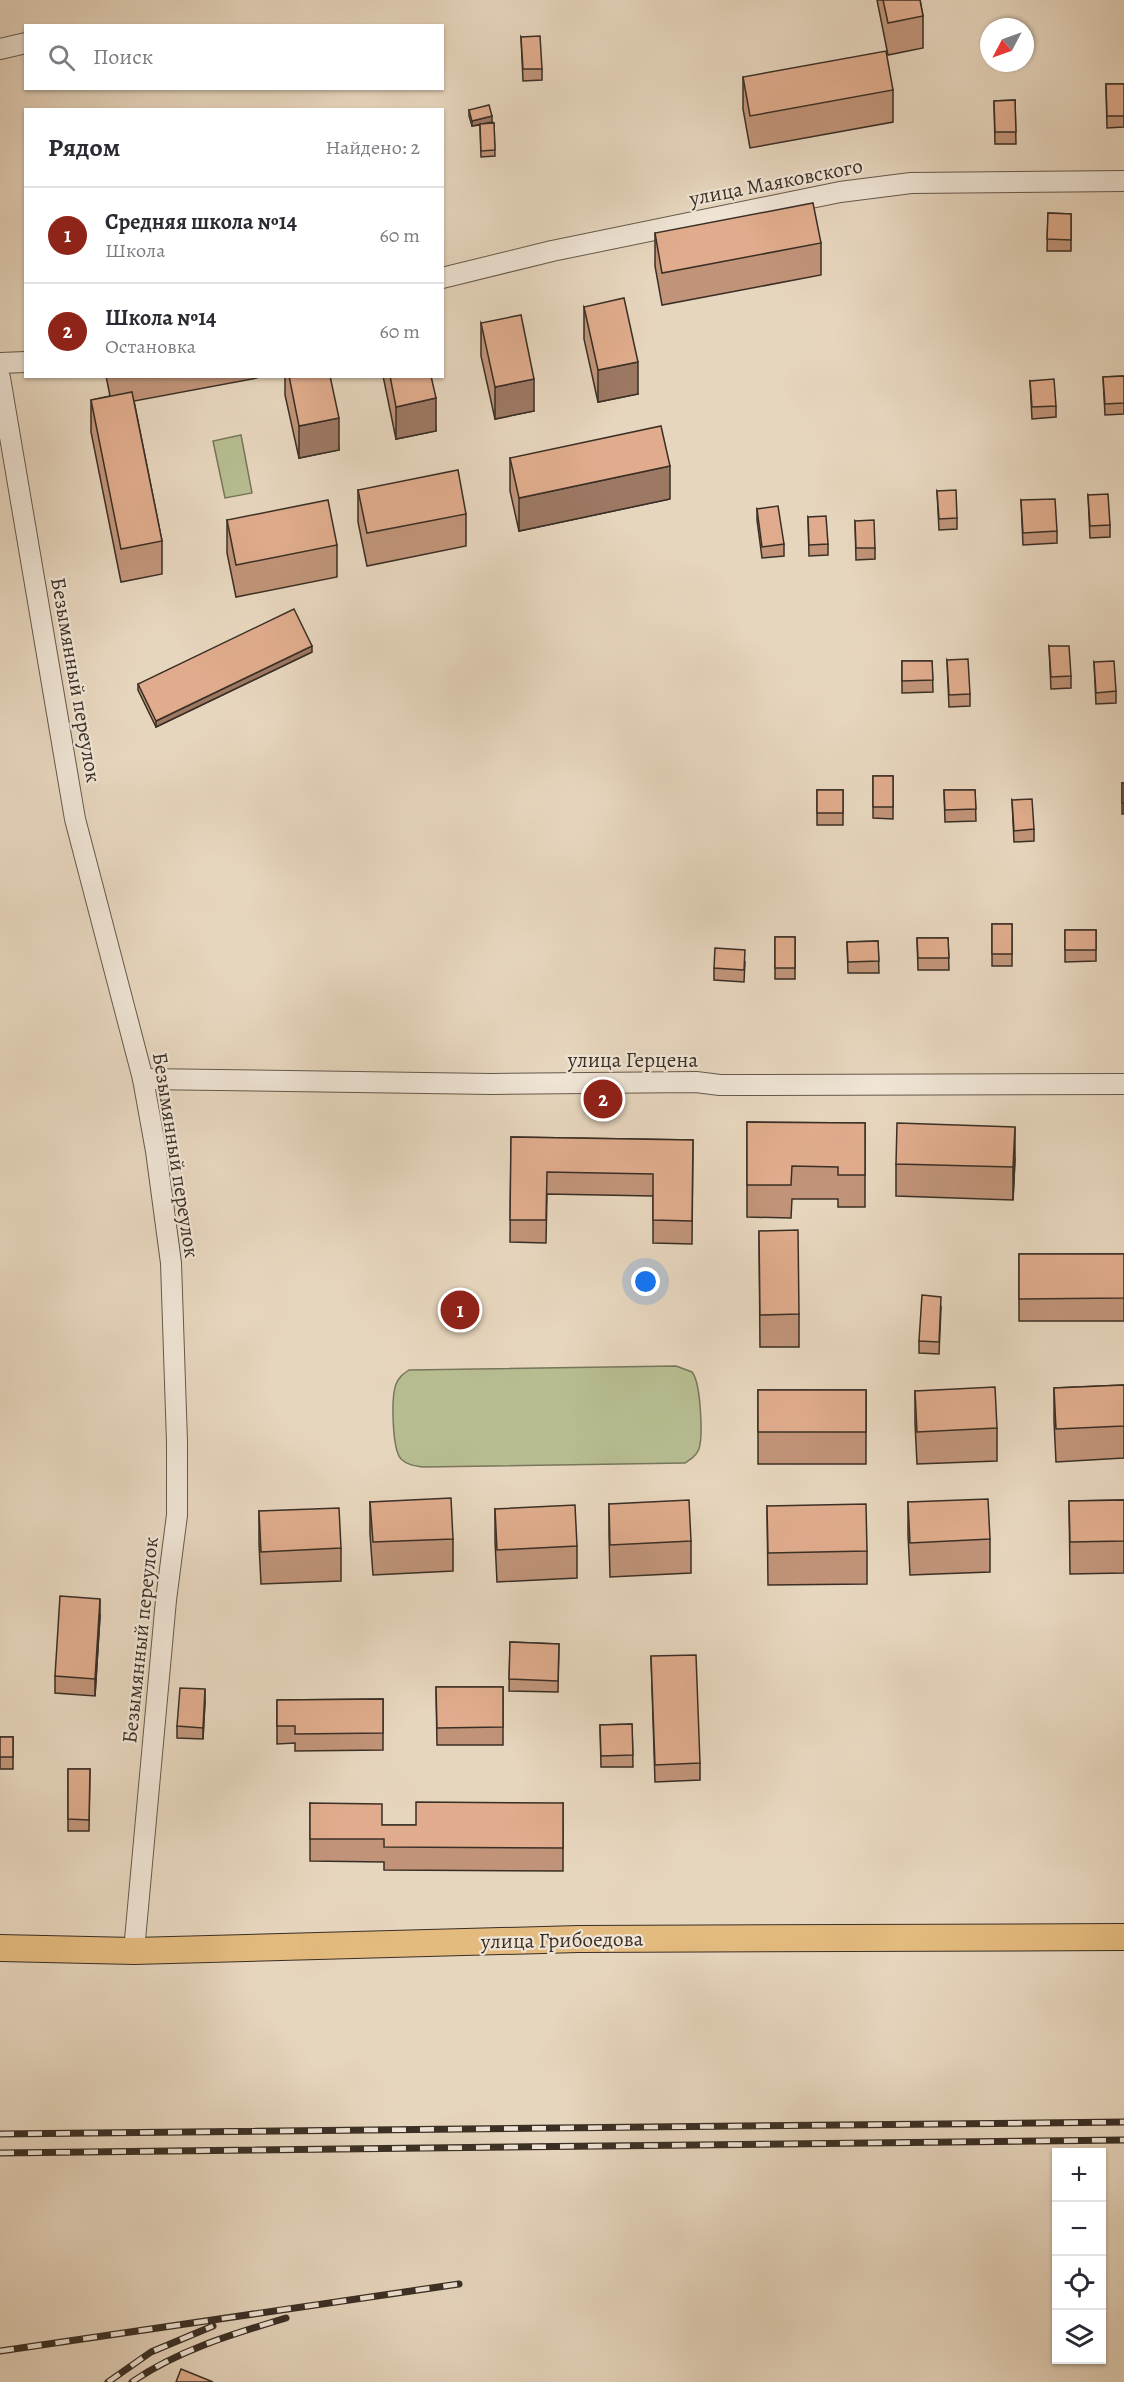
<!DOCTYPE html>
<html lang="ru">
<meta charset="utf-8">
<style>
:root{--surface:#fff;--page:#f7f7f7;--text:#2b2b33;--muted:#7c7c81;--line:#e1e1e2;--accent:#8f2418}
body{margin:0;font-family:Alegreya,serif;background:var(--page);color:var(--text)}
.controls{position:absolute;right:18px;bottom:18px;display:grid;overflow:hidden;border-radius:0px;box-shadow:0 2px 4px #0004}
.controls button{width:54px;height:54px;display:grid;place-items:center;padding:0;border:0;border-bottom:2px solid var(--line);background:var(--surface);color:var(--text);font:30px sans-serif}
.compass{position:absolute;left:980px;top:18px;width:54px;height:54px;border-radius:50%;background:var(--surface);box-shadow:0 2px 4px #0004;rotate:229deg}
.you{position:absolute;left:646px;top:1282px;width:21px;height:21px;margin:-15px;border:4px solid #fff;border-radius:50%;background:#1a73e8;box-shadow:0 0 0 9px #1a73e833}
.badge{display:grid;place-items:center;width:39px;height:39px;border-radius:50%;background:var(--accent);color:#fff;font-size:20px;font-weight:700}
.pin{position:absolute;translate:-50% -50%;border:3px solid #fff;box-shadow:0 2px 6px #0006}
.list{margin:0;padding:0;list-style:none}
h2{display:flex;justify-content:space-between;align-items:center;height:78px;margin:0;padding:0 24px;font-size:26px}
h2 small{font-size:20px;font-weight:400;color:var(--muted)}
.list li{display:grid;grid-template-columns:39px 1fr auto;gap:18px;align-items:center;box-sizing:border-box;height:96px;padding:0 24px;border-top:2px solid var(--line)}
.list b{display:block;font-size:22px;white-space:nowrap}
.list p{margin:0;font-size:20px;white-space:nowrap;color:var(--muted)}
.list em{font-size:20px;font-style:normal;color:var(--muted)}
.icon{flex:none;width:33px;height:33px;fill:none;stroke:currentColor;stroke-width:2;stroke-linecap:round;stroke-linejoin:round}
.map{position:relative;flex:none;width:1124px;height:2382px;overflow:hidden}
.search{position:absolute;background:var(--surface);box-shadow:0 2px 4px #0004;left:24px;top:24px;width:420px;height:66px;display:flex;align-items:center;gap:15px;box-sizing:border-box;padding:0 21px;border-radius:0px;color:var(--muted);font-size:22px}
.panel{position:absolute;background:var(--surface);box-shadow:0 2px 4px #0004;left:24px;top:108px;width:420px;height:270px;border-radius:0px}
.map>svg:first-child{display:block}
.green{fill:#b7bd91;stroke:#78765b;stroke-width:1.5}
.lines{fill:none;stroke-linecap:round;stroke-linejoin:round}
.minor-casing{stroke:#65594b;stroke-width:22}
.major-casing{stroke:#3a2f25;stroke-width:28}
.minor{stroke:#efe4d5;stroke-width:20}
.major{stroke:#e4bb7f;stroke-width:26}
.rail-casing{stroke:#3a2f25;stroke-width:7}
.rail{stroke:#efe4d5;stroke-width:4.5;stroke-dasharray:14;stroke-linecap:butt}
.wall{fill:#c19479;stroke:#3a2f25;stroke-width:1.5}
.shaded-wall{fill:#9d7863;stroke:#3a2f25;stroke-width:1.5}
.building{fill:#e0ac8d;stroke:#3a2f25;stroke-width:1.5}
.labels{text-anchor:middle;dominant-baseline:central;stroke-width:4.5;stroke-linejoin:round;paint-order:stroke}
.street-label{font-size:21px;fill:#3a2f25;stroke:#efe4d5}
</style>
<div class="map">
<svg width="1124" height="2382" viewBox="0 0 1124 2382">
<rect width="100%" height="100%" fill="#e7d6be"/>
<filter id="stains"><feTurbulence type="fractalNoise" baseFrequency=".00333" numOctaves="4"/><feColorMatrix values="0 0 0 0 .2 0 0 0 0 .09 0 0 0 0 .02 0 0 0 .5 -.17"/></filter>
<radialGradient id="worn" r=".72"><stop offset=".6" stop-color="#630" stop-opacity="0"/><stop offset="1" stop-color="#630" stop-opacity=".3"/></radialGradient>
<g class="green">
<polygon points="241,435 252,493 225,498 213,441"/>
<path d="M676 1366 692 1372C701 1383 703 1436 699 1449 696 1456 691 1459 685 1463L423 1467C415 1466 407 1465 401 1459 392 1449 391 1397 396 1384 399 1377 403 1374 409 1370Z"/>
</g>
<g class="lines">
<g class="minor-casing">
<g id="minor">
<polyline points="0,49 26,43"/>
<polyline points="442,278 552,251 840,192 911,183 1124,181"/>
<polyline points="0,363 26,362"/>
<polyline points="0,378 75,819 143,1079 156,1151 171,1263 177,1442 177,1515 166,1600 134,1951"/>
<polyline points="143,1079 492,1084 696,1082 720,1085 1124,1084"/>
</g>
</g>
<g class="major-casing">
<polyline id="major" points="0,1948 134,1951 578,1939 1124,1937"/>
</g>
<use href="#minor" class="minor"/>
<use href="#major" class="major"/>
<g class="rail-casing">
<g id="rail">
<polyline points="0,2134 1124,2122"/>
<polyline points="0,2153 1124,2140"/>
<polyline points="0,2351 459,2284"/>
<polyline points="108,2382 151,2352 213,2326"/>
<path d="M132 2382C178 2350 233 2334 286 2318"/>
</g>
</g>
<use href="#rail" class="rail"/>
</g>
<g class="wall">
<polygon points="877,0 920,0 923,16 923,48 888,55"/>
<polygon points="521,37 542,69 542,80 523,81"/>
<polygon points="743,77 893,90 893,122 750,148 743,109"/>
<polygon points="1106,84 1124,84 1124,127 1107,128"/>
<polygon points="1015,100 1016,144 995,144 994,101"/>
<polygon points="469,110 492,122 486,123 494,123 495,156 481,157 480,125 472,126 469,116"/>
<polygon points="1048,213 1071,214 1071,251 1047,251"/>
<polygon points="655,233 821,243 821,275 662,305 655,266"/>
<polygon points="584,307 638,394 598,402 584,339"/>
<polygon points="481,323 534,411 495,419 481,356"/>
<polygon points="106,376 257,376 257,378 134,401 162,541 162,574 121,582 91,432 91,400 110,396"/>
<polygon points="285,376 330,376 339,450 299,458 285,395"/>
<polygon points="383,376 431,376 436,431 396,439"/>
<polygon points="1124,376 1124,414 1105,415 1103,377"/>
<polygon points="1030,381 1056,406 1056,417 1032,419"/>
<polygon points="510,458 670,499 519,531 510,491"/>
<polygon points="358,490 466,514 466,546 367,566 358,522"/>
<polygon points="937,491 957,518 957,529 939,530"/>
<polygon points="1088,495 1110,525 1110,537 1090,538"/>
<polygon points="1021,500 1057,531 1057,543 1023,545"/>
<polygon points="757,509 784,544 784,556 762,558 757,520"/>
<polygon points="808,517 828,544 828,555 809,556"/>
<polygon points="227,520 337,545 337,577 236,597 227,553"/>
<polygon points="855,521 875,548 875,559 856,560"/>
<polygon points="1049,646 1071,676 1071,688 1051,689"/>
<polygon points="312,652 156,727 138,690 138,684"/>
<polygon points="947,660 970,694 970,706 949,707"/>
<polygon points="902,661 932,661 933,692 902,693"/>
<polygon points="1094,662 1116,691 1116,703 1096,704"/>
<polygon points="873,776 893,776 893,819 873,818"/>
<rect x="1122" y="783" width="2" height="31"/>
<rect x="817" y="790" width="26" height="35"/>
<polygon points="944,790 975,790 976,821 945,822"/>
<polygon points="1012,800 1034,829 1034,841 1014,842"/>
<rect x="992" y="924" width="20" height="42"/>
<polygon points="1065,930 1096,930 1096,961 1065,962"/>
<rect x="775" y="937" width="20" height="42"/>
<polygon points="917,938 948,938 949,970 918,970"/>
<polygon points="878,941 879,973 848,973 847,942"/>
<polygon points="745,962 744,982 714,980 714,968"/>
<polygon points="747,1122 865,1123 865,1207 838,1207 838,1199 792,1199 791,1218 747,1217"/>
<polygon points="511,1137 693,1140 692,1244 653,1243 653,1196 547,1194 546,1243 510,1242"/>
<polygon points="1015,1159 1013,1200 896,1196 896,1164"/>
<polygon points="759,1231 799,1314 799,1347 760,1347"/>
<rect x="1019" y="1254" width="105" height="67"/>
<polygon points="941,1308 939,1354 919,1353 919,1341"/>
<polygon points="1124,1385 1124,1458 1056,1462 1054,1421 1054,1388"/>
<rect x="758" y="1390" width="108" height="74"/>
<polygon points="915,1391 997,1428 997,1461 917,1464 915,1423"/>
<polygon points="1124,1500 1124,1573 1070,1574 1069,1501"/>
<polygon points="370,1502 453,1539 453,1571 373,1575 370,1534"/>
<polygon points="908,1502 990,1539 990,1572 910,1575 908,1535"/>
<polygon points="609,1504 691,1541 691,1573 610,1577 609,1536"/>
<polygon points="767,1506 867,1551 867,1584 768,1585"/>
<polygon points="495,1509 577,1546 577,1578 497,1582 495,1541"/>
<polygon points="259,1511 341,1548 341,1581 261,1584 259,1544"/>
<polygon points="100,1616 95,1696 55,1693 55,1676"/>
<polygon points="510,1642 559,1644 558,1692 509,1691"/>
<polygon points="651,1656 700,1763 700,1780 655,1782"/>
<polygon points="436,1687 503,1687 503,1745 437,1745"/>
<polygon points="383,1699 383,1750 295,1751 295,1743 277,1744 277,1700"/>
<polygon points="205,1701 203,1739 177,1738 177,1726"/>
<polygon points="632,1724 633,1767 601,1767 600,1725"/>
<rect x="0" y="1737" width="13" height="32"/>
<polygon points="68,1769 90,1769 89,1831 68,1831"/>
<polygon points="310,1803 382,1825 416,1825 563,1803 563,1871 384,1870 384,1862 310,1861"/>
</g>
<g class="shaded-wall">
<polygon points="492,116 492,122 472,126 472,121"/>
<polygon points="638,362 638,394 598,402 598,370"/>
<polygon points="534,379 534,411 495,419 495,387"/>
<polygon points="436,398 436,431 396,439 396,407"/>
<polygon points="339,418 339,450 299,458 299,426"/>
<polygon points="670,466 670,499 519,531 519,498"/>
<polygon points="312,646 312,652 156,727 156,721"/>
<polygon points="1015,1127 1015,1159 1013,1200 1013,1167"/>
<polygon points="100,1599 100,1616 95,1696 95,1679"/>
<polygon points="205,1689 205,1701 203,1739 203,1728"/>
</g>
<g class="building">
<polygon points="883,0 920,0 923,16 888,23"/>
<polygon points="540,36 542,69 523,69 521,37"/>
<polygon points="886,51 893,90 750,116 743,77"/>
<polygon points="1106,84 1124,84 1124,116 1107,116"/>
<polygon points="1015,100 1016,132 995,132 994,101"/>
<polygon points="489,105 492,116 472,121 469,110"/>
<polygon points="494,123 495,150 481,151 480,124"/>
<polygon points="813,203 821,243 662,273 655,233"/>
<polygon points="1048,213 1071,214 1071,240 1047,239"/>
<polygon points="624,298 638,362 598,370 584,307"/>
<polygon points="521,315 534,379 495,387 481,323"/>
<polygon points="289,376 330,376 339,418 299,426"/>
<polygon points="390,376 431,376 436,398 396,407"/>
<polygon points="1124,376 1124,403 1105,404 1103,377"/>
<polygon points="1054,379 1056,406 1032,407 1030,381"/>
<polygon points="132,392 162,541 121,549 91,400"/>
<polygon points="661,426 670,466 519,498 510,458"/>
<polygon points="458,470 466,514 367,533 358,490"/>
<polygon points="956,490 957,518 939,519 937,491"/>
<polygon points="1108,494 1110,525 1090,526 1088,495"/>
<polygon points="1055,499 1057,531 1023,533 1021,500"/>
<polygon points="328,500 337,545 236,565 227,520"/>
<polygon points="778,506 784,544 762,547 757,509"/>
<polygon points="826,516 828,544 809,545 808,517"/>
<polygon points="874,520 875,548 856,548 855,521"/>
<polygon points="294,609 312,646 156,721 138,684"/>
<polygon points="1049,646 1069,646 1071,676 1051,677"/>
<polygon points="968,659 970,694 949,695 947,660"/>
<polygon points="902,661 932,661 933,680 902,681"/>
<polygon points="1114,661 1116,691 1096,693 1094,662"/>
<rect x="873" y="776" width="20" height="31"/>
<rect x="1122" y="783" width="2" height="20"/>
<rect x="817" y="790" width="26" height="23"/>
<polygon points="944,790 975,790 976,809 945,810"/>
<polygon points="1032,799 1034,829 1014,831 1012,800"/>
<rect x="992" y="924" width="20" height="30"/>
<rect x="1065" y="930" width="31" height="20"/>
<rect x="775" y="937" width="20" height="31"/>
<polygon points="917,938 948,938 949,958 918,958"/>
<polygon points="878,941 879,961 848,962 847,942"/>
<polygon points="715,948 745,950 744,970 714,968"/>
<polygon points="747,1122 865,1123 865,1175 838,1175 838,1167 792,1166 791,1185 747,1185"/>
<polygon points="897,1123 1015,1127 1013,1167 896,1164"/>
<polygon points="511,1137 693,1140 692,1221 653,1220 653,1174 547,1172 546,1220 510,1220"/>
<polygon points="798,1230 799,1314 760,1315 759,1231"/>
<polygon points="1019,1254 1124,1254 1124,1298 1019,1299"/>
<polygon points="922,1295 941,1297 939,1342 919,1341"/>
<polygon points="1124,1385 1124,1426 1056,1429 1054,1388"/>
<polygon points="995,1387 997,1428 917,1432 915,1391"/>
<rect x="758" y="1390" width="108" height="42"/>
<polygon points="451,1498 453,1539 373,1542 370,1502"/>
<polygon points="988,1499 990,1539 910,1543 908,1502"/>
<polygon points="689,1500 691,1541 610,1545 609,1504"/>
<polygon points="1124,1500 1124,1541 1070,1542 1069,1501"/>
<polygon points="866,1504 867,1551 768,1553 767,1506"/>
<polygon points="575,1505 577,1546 497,1550 495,1509"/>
<polygon points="339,1508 341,1548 261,1552 259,1511"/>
<polygon points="60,1596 100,1599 95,1679 55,1676"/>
<polygon points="510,1642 559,1644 558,1681 509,1679"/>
<polygon points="696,1655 700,1763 655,1765 651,1656"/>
<polygon points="436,1687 503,1687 503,1727 437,1728"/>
<polygon points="180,1688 205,1689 203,1728 177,1726"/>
<polygon points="383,1699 383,1733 295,1734 295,1726 277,1726 277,1700"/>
<polygon points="632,1724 633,1755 601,1756 600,1725"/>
<rect x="0" y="1737" width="13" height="20"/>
<polygon points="68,1769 90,1769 89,1820 68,1819"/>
<polygon points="416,1802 563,1803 563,1848 384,1847 384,1839 310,1839 310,1803 382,1804 382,1825 416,1825"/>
<polygon points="181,2369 213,2382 176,2382"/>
</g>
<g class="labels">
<g class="street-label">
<text transform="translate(776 182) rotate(-11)">улица Маяковского</text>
<text transform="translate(76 680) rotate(80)">Безымянный переулок</text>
<text x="633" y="1060">улица Герцена</text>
<text transform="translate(176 1155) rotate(81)">Безымянный переулок</text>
<text transform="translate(140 1640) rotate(-84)">Безымянный переулок</text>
<text transform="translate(562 1940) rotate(-1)">улица Грибоедова</text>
</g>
</g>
<rect width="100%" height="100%" filter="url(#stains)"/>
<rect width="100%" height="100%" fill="url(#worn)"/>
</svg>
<div class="controls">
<button>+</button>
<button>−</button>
<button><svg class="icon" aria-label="locate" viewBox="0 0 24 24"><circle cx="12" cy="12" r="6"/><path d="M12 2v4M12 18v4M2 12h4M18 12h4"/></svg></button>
<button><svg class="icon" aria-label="layers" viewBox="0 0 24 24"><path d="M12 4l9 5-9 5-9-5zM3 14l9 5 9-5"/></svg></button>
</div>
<svg class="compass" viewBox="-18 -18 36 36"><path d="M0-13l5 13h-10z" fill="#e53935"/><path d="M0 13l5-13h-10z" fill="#7c7c81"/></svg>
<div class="you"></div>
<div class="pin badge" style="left:460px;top:1310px">1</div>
<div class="pin badge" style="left:603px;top:1099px">2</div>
<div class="search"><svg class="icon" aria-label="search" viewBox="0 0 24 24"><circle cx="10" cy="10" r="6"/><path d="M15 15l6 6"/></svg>Поиск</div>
<section class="panel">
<h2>Рядом<small>Найдено: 2</small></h2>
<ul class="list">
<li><span class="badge">1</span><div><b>Средняя школа №14</b><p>Школа</p></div><em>60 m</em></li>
<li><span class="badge">2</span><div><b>Школа №14</b><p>Остановка</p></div><em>60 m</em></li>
</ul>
</section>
</div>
